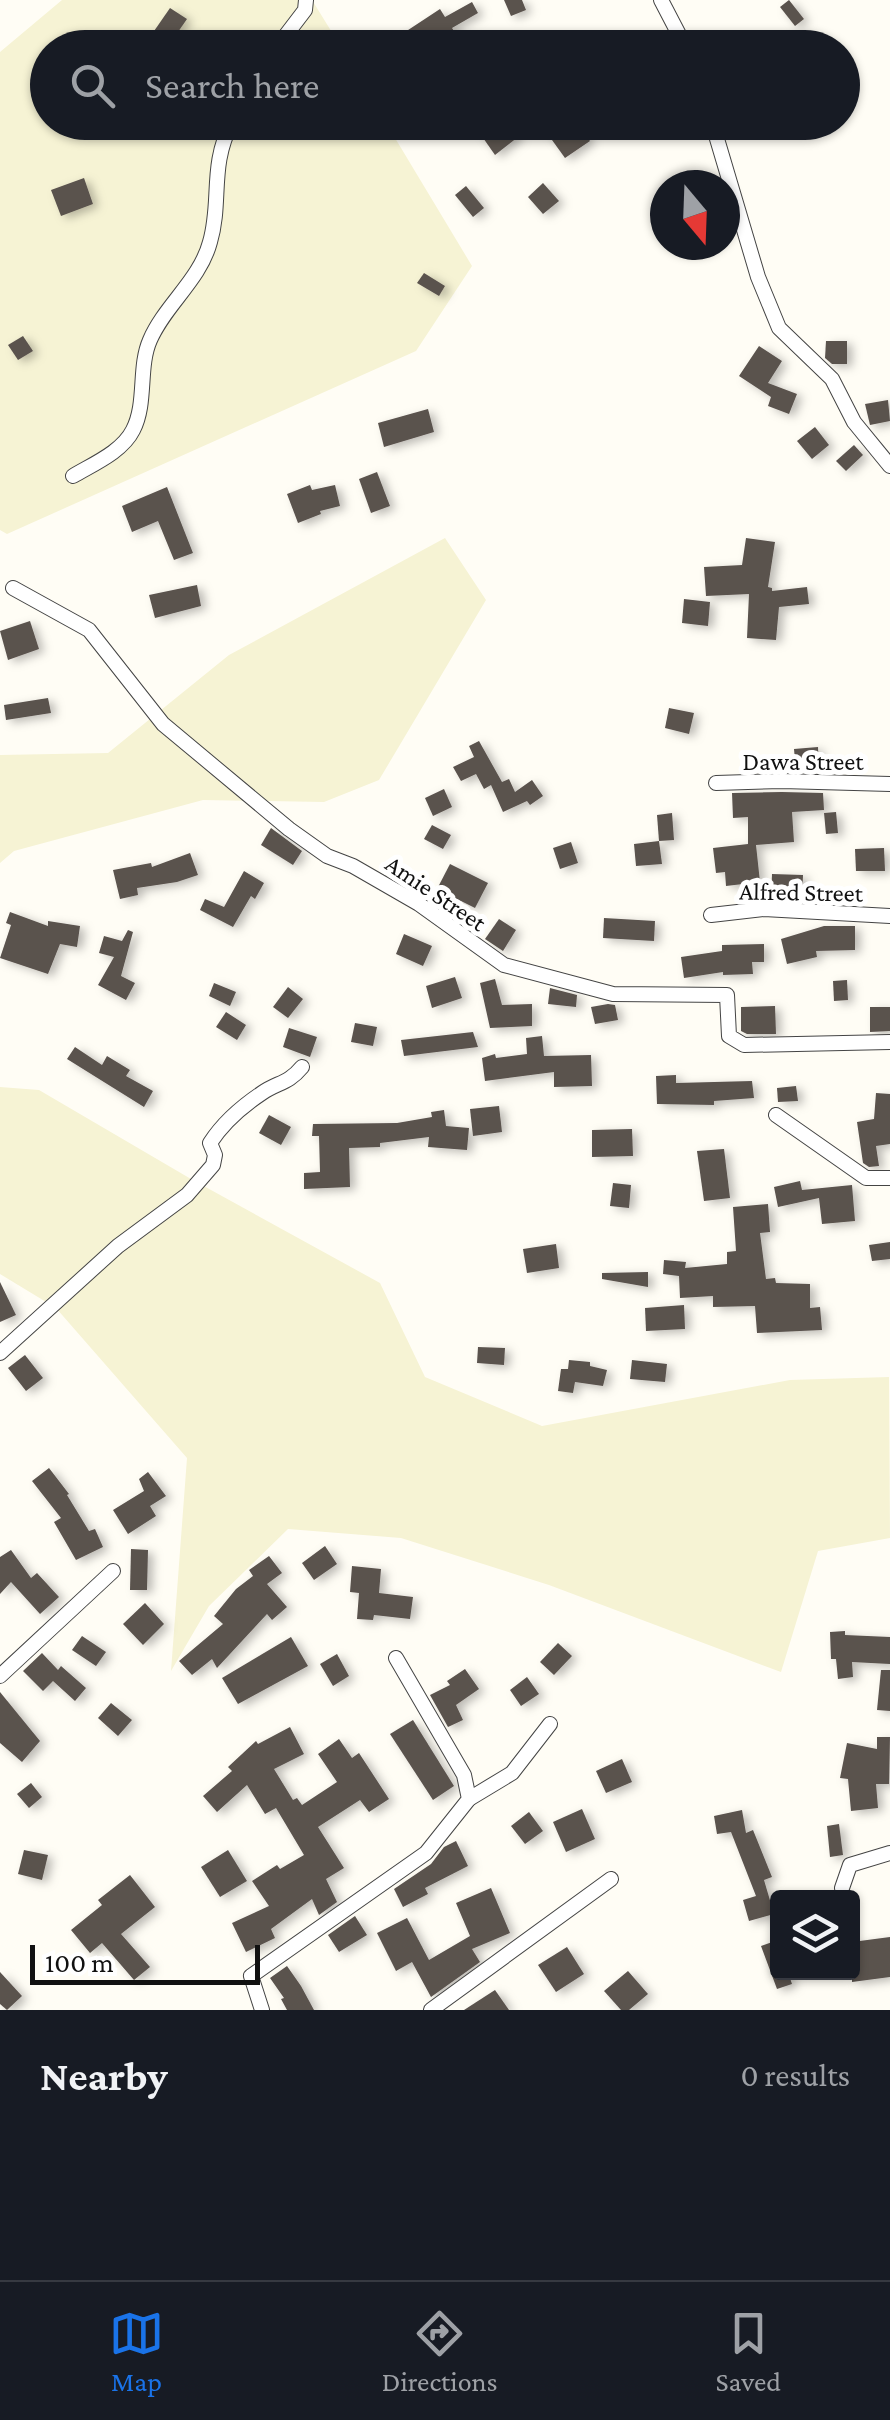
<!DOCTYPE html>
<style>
:root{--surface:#171b24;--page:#20242c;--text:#f1f3f6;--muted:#9ea1a6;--line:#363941;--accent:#1a73e8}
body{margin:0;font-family:"Crimson Pro",serif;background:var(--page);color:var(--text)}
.controls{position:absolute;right:30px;bottom:30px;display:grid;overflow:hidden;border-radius:10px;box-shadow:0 2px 8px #0004}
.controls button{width:90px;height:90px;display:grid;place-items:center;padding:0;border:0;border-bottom:2px solid var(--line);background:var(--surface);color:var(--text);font:50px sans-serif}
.compass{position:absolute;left:650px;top:170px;width:90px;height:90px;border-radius:50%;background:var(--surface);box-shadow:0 2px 8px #0004;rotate:161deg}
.scale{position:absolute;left:30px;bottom:25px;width:230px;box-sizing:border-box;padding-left:10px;border:5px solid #111;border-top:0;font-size:28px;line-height:35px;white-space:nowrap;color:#111;-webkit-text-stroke:8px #fff;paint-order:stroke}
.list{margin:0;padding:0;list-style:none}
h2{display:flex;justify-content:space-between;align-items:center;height:130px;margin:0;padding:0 40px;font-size:42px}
h2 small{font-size:32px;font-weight:400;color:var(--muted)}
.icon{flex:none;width:55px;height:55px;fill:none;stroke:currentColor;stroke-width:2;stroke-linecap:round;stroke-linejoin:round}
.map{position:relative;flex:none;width:890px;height:2010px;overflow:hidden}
.search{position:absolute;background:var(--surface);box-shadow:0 2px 8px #0004;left:30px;right:30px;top:30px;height:110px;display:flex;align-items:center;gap:25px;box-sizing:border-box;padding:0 35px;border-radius:55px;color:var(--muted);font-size:38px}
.sheet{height:270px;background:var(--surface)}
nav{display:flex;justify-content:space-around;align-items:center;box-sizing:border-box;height:140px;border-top:2px solid var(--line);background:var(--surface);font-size:28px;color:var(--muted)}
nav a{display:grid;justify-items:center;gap:5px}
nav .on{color:var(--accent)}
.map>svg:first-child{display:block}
.farmland{fill:#f6f3d4}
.building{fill:#5a524d;filter:url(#shadow)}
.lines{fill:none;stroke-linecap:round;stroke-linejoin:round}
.street-casing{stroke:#444;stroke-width:16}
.street{stroke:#fff;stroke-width:14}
.labels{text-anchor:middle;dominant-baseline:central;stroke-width:10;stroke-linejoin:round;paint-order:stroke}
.street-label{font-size:25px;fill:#111;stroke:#fff}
</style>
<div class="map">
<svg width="890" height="2010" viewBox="0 0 890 2010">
<defs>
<filter id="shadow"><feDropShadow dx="5.5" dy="3" stdDeviation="5" flood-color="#0004"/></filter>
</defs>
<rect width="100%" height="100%" fill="#fffdf5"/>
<g class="farmland">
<polygon points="62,0 312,0 341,47 48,48 48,122 386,123 472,266 416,351 7,534 0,530 0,52"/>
<polygon points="445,538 486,600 379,780 324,802 203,800 14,851 0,863 0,755 108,753 229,655"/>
<polygon points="0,1087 39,1090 191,1179 380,1283 425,1377 542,1426 790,1380 889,1377 890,1538 818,1551 781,1672 549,1585 401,1538 288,1529 209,1606 171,1671 187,1458 56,1308 0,1274"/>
</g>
<g class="building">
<polygon points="504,0 522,0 526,10 511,16"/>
<polygon points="789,0 804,19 795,26 780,7"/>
<polygon points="472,2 478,13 452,28 465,48 407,48 399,36 440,9 445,17"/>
<polygon points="170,8 187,19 169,45 152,34"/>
<polygon points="472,122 507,122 518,137 495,155"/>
<polygon points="539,122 576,122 590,141 565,158"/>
<polygon points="84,178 93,204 61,216 51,190"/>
<polygon points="543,183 559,201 543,214 528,197"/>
<polygon points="466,186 484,208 473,217 455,195"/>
<polygon points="424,273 445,286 439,296 417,283"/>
<polygon points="23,336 33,351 18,360 8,345"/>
<polygon points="826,341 847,341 847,364 832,364 825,358"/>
<polygon points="759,346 782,361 768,383 797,394 789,414 768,406 771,397 739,376"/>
<polygon points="888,400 890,421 870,425 865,404"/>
<polygon points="428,409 434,432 384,447 378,423"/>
<polygon points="815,427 829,445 812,459 797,441"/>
<polygon points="854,445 863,455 846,471 836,461"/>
<polygon points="377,472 390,506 371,513 359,479"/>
<polygon points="310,485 312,490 335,485 340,506 320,511 321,514 298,523 287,494"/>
<polygon points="167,487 193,553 174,560 158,521 132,532 122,506"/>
<polygon points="746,538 775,542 768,587 772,588 772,591 807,587 809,604 779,607 776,640 747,638 749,594 706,596 704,567 742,565"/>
<polygon points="197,585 201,606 155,618 149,595"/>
<polygon points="684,599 710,602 708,626 682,623"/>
<polygon points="30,621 39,649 8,660 0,631"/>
<polygon points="48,698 51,713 6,720 4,705"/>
<polygon points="669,708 694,713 689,734 665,728"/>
<polygon points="479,741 502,782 509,779 515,792 532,780 543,796 530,805 527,801 503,812 491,785 484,789 476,774 461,781 453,767 474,757 469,746"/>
<polygon points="818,747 819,771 796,771 794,749"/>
<polygon points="444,789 452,807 433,816 425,798"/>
<polygon points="782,792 823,793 824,810 792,812 794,842 756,845 760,882 726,886 725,872 716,873 713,848 748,844 748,817 733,818 732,793"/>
<polygon points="836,812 838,833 826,834 824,813"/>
<polygon points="672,813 674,840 659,841 657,815"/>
<polygon points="432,825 451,835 443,849 424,839"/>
<polygon points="271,828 302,851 293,865 261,845"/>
<polygon points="659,841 662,864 636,866 634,844"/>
<polygon points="571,842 578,863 560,869 553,848"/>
<polygon points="884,848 885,871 856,871 855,849"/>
<polygon points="190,853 198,875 177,882 137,888 138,895 120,899 113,870 151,863 152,867"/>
<polygon points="450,864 488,883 475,908 437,889"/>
<polygon points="244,871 264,883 255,899 251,896 233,927 200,910 205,899 224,907"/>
<polygon points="772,874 803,875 802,900 771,899"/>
<polygon points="10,912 48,926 48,921 80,926 77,947 60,944 48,974 0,958 11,925 6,923"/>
<polygon points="604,918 655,921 654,941 603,938"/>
<polygon points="499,919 516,930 503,951 485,939"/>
<polygon points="824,926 855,926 855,950 816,951 817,957 787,964 781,939"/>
<polygon points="128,930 133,932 121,976 135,983 126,1000 98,985 114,957 99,953 104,936 122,941"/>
<polygon points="404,934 432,946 423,966 396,954"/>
<polygon points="764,944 764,962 752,962 753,974 723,975 723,972 684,978 681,957 722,951 722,945"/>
<polygon points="455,977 462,998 432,1008 426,986"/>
<polygon points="495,979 502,1005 532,1004 532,1026 490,1028 480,983"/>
<polygon points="847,980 848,1000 834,1001 833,981"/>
<polygon points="214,983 236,992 230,1006 209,996"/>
<polygon points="288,987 303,999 288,1018 273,1007"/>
<polygon points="550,988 577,995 576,1007 548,1004"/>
<polygon points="608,1004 615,1005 618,1020 595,1024 591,1007"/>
<polygon points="775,1006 776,1034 747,1034 741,1031 741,1007"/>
<polygon points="870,1007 890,1007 890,1031 870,1032"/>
<polygon points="226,1012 246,1025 237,1040 216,1027"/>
<polygon points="355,1023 377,1027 373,1046 351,1042"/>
<polygon points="289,1028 317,1037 310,1057 283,1047"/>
<polygon points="473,1032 478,1047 404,1056 401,1040"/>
<polygon points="542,1036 544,1056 591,1055 592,1086 554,1087 554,1072 485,1081 482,1058 495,1054 496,1058 527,1054 526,1038"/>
<polygon points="75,1047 102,1065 107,1056 130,1070 126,1076 153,1091 144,1107 67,1059"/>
<polygon points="676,1075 676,1083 752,1081 754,1098 714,1101 714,1105 657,1104 656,1076"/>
<polygon points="796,1086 798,1101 778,1102 777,1088"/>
<polygon points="876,1093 890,1094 890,1144 876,1146 879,1166 869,1167 863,1163 857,1122 874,1119"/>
<polygon points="499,1106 502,1132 473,1136 470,1109"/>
<polygon points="444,1110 446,1126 469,1128 467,1150 428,1147 429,1137 380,1143 380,1147 349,1148 350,1187 304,1189 304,1173 320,1172 319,1136 312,1136 313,1124 397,1123 432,1117 431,1112"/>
<polygon points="269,1115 291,1127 281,1145 259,1133"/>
<polygon points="632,1129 633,1156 592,1157 592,1130"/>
<polygon points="724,1149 730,1198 704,1201 697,1151"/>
<polygon points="800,1181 802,1190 852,1185 855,1221 822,1224 819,1198 778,1207 774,1187"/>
<polygon points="613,1183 631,1185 629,1208 610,1206"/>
<polygon points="768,1204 770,1232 760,1233 766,1279 775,1278 776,1283 810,1284 810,1308 820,1307 822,1330 757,1333 755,1306 713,1307 713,1296 680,1298 679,1276 663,1274 664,1260 686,1262 685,1268 727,1264 727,1252 736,1251 733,1207"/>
<polygon points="890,1242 890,1259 872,1261 869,1245"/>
<polygon points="556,1244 559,1268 527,1273 523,1249"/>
<polygon points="648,1272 648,1287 602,1279 602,1273"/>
<polygon points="0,1282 16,1315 0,1322"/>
<polygon points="684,1305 685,1329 646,1331 645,1308"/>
<polygon points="478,1347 505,1348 504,1365 477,1363"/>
<polygon points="25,1355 43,1378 26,1391 8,1368"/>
<polygon points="569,1360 590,1362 590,1366 607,1370 603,1386 575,1382 573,1393 558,1391 561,1369 568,1369"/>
<polygon points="632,1360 667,1364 665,1382 630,1379"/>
<polygon points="49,1468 69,1494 67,1495 89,1531 95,1529 103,1547 76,1560 54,1522 61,1518 32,1481"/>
<polygon points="148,1472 166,1496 150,1506 156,1516 128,1534 113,1510 144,1491 139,1479"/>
<polygon points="325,1546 337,1564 314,1580 302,1563"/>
<polygon points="131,1549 148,1550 147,1590 130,1590"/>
<polygon points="11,1550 31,1578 37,1573 59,1597 40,1614 11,1582 0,1594 0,1557"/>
<polygon points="269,1556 282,1573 267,1584 287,1607 272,1620 267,1614 217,1668 212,1659 192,1675 179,1661 223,1624 214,1616 236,1589 253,1576 249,1570"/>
<polygon points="352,1566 381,1569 379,1593 413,1597 410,1619 374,1615 373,1620 357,1619 359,1593 350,1592"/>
<polygon points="145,1603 164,1624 143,1645 123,1624"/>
<polygon points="845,1631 845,1635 890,1637 890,1664 852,1662 853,1677 838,1679 836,1659 831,1659 830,1632"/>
<polygon points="82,1636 106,1652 96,1666 72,1650"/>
<polygon points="291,1637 308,1666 238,1704 222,1678"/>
<polygon points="558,1643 572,1656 554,1675 540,1662"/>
<polygon points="42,1653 58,1670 61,1666 86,1688 75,1701 53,1681 43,1691 23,1671"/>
<polygon points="337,1654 349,1676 333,1686 320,1664"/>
<polygon points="465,1669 479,1689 456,1705 463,1720 448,1727 430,1695 450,1685 447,1681"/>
<polygon points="881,1670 890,1670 890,1711 877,1710"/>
<polygon points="527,1677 539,1694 521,1706 510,1690"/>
<polygon points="0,1692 40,1741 22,1762 0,1743"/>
<polygon points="111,1703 132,1720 118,1736 98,1718"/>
<polygon points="413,1720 454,1786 433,1800 390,1734"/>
<polygon points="290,1727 304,1754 274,1769 293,1800 297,1798 302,1805 337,1782 318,1754 339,1739 352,1758 359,1753 389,1799 369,1812 360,1800 318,1827 344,1868 326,1879 337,1902 319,1915 312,1899 271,1929 275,1938 246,1952 232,1923 269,1906 252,1881 277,1865 280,1869 304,1855 276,1808 265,1814 247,1785 217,1812 203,1796 232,1771 228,1767 256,1741 258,1744"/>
<polygon points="877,1737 890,1737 889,1784 876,1784 878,1808 851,1811 848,1779 840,1778 847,1743 877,1749"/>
<polygon points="622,1759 632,1782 606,1793 596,1771"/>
<polygon points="31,1783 42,1797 29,1808 17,1794"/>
<polygon points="582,1809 595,1839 566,1852 553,1822"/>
<polygon points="742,1810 746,1833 753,1830 772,1877 764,1880 774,1914 749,1921 743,1900 756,1896 731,1832 717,1834 714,1816"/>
<polygon points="529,1812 543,1831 525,1844 511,1826"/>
<polygon points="839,1824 843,1855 830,1857 827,1826"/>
<polygon points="456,1841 468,1866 425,1888 428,1894 403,1907 394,1889 431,1864 444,1847"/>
<polygon points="24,1850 48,1855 42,1880 18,1874"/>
<polygon points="228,1850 247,1881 220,1897 201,1867"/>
<polygon points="130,1875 155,1907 121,1934 150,1967 134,1980 102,1943 90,1953 71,1930 102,1905 98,1900"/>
<polygon points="491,1888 510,1933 472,1949 480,1962 431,1997 412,1962 396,1971 377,1933 407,1918 429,1960 470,1936 456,1903"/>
<polygon points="355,1916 367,1935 339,1952 328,1935"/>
<polygon points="890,1937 890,1977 852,1982 852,1942"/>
<polygon points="778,1940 778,1972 788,1972 792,1984 777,1989 761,1946"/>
<polygon points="567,1947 584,1974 556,1992 538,1965"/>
<polygon points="287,1966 301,1986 314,2010 287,2010 281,1999 284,1998 270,1978"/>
<polygon points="628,1971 648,1994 629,2010 621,2010 604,1991"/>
<polygon points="0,1972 22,1996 7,2010 0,2004"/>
<polygon points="495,1990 509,2010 464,2010"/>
</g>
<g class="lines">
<g class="street-casing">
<g id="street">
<polyline points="661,0 686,48"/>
<polyline points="276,48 305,10 306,0"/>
<polyline points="712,122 758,277 779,328 832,379 854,422 890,466"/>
<path d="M73 476C93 464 122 452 133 430 147 403 138 367 150 340 165 305 200 280 210 242 222 201 209 166 232 122"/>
<polyline points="13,588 89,630 163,724 289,829 327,856 353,866 419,904 504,965 613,994 727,995 729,1036 744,1045 890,1042"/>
<polyline points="716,783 782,781 890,784"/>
<polyline points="711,915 764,909 890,916"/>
<polyline points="776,1115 866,1178 890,1178"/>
<path d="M0 1353 118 1246 187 1195 213 1165 215 1155 210 1143C223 1123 241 1107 262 1093 278 1082 288 1084 302 1067"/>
<polyline points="0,1676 113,1571"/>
<polyline points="469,1799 512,1773 550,1724"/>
<polyline points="842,1888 850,1865 890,1853"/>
<polyline points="262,2010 251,1976 426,1853 469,1799 464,1775 396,1658"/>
<polyline points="431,2010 611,1879"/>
</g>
</g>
<use href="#street" class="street"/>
</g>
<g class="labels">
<g class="street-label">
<text x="803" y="761">Dawa Street</text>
<text transform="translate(801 892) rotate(1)">Alfred Street</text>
<text transform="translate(436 893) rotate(34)">Amie Street</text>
</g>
</g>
</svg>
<div class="controls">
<button><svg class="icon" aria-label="layers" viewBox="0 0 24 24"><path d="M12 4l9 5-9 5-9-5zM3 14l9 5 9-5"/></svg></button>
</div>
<svg class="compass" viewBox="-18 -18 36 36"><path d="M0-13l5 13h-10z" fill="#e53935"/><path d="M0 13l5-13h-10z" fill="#9ea1a6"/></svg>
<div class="scale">100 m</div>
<div class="search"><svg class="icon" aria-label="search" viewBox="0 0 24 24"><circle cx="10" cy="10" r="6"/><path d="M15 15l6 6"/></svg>Search here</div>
</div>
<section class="sheet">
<h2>Nearby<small>0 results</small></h2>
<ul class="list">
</ul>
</section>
<nav>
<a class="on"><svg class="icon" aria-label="map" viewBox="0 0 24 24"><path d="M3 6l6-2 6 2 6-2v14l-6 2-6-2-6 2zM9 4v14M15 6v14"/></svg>Map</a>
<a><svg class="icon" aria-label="directions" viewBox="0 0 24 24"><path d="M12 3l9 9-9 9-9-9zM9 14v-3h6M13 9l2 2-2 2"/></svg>Directions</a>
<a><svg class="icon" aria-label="saved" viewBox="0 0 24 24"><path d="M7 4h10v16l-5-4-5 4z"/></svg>Saved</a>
</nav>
